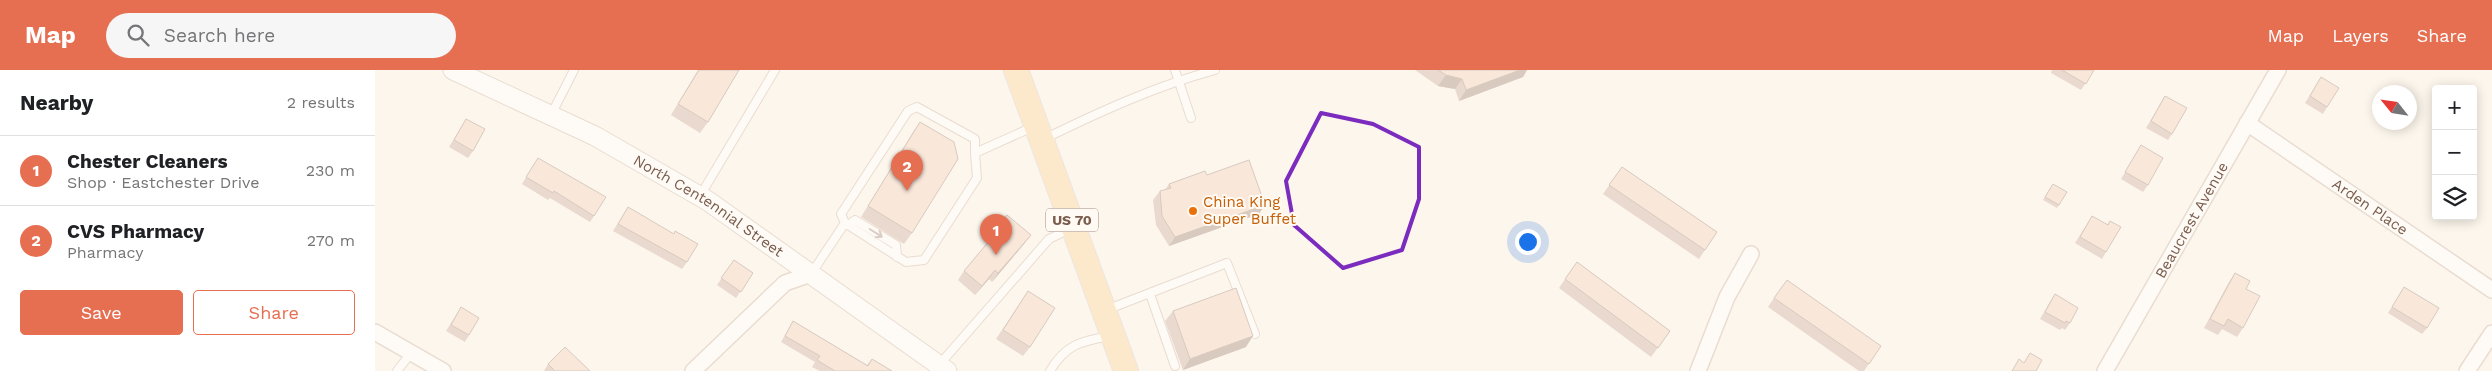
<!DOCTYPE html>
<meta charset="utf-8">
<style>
:root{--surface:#fff;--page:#f6f6f6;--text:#202124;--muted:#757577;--line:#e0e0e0;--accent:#e76f51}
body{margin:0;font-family:"Work Sans",sans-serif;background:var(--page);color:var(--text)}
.controls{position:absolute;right:15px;top:15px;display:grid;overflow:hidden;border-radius:5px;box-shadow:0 2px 12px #0003}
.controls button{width:45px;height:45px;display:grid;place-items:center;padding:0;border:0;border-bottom:1px solid var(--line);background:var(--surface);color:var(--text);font:25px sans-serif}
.compass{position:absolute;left:1997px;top:15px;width:45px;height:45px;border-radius:50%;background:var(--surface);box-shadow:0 2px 12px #0003;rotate:300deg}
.you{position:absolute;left:1152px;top:171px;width:18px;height:18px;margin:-12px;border:4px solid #fff;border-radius:50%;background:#1a73e8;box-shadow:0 0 0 8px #1a73e833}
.badge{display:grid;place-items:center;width:32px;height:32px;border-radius:50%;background:var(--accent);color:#fff;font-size:16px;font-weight:700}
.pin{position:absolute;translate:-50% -41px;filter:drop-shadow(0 1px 2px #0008)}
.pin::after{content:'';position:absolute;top:26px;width:18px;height:15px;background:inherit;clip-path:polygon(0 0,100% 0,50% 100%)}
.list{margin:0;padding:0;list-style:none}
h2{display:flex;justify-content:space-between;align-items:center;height:65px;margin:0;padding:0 20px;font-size:21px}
h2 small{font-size:16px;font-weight:400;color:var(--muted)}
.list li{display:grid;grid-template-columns:32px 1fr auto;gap:15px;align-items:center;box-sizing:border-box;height:70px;padding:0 20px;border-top:1px solid var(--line)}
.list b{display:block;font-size:19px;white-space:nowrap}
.list p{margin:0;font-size:16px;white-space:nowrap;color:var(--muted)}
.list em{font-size:16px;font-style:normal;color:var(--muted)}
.actions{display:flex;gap:10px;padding:15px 20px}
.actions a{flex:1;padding:11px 0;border:1px solid var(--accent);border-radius:5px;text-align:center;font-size:18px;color:var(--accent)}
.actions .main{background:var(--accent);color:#fff}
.icon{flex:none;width:28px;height:28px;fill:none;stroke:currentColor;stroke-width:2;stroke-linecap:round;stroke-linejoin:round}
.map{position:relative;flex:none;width:2117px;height:301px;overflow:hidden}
header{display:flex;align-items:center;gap:30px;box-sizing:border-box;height:70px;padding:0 25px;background:var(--accent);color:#fff}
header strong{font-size:24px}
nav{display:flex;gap:28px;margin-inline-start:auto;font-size:18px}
.search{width:350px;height:45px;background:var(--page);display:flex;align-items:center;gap:12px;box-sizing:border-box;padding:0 18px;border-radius:28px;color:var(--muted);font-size:19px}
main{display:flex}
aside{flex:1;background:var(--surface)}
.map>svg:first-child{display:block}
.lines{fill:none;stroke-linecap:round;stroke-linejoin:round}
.service-casing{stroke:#d1beb0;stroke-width:10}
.minor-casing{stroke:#d1beb0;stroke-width:18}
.tertiary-casing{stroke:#d1beb0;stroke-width:21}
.primary-casing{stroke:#dad1cd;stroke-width:26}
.service{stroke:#fff;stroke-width:8}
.minor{stroke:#fff;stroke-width:15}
.tertiary{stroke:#fff;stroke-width:19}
.primary{stroke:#fbd9a5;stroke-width:24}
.wall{fill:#d1b7a8}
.shaded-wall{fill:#aa9588}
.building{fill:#f3d5c3;stroke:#aa9588}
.oneway{stroke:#af9d94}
.marked{fill:none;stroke:#7b2cbf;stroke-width:4;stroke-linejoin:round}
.food-dot{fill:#e8710a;stroke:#fffaf3;stroke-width:2}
.labels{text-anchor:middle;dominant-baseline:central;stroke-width:4;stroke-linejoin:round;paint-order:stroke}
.shield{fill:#fffaf3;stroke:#a28b7f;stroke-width:1}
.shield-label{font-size:14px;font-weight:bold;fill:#7a5c4d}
.food-label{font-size:15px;fill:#c56008;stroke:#fffaf3;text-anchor:start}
.street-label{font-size:15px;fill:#7a5c4d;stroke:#fffaf3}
</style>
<header>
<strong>Map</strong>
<div class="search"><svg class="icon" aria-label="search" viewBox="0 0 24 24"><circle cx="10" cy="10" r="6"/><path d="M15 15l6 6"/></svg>Search here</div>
<nav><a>Map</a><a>Layers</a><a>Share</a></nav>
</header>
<main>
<aside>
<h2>Nearby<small>2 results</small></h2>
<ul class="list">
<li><span class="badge">1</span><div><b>Chester Cleaners</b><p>Shop · Eastchester Drive</p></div><em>230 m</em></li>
<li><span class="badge">2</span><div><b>CVS Pharmacy</b><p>Pharmacy</p></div><em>270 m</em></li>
</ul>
<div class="actions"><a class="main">Save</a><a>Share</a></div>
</aside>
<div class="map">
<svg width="2117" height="301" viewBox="0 0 2117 301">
<rect width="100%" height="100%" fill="#fdf6ec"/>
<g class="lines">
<g class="service-casing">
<g id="service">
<polyline points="800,0 816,48"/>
<polyline points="176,45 199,0"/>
<path d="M669 69C724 42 781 16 840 0"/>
<polyline points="325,126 400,0"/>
<polyline points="470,153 466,144 533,41 542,37 600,69 600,83"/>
<polyline points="473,155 480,150 521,175 522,187"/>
<polyline points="436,204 470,153 531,192 549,190 602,108 600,83 660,56"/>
<polyline points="775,224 800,296"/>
<polyline points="731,240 852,193 880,264"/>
<polyline points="564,295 674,169 695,159"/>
<polyline points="22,301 36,283"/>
<path d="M675 301C690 275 706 271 735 266"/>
</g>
</g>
<g class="minor-casing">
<g id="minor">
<path id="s1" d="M1872 53 2117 220"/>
<polyline points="0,262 68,301"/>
<polyline points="318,301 410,213 436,204"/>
<polyline points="1323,301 1352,227 1376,184"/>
<path id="s2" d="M1730 301 1903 0"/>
<polyline points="2092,301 2117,263"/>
</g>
</g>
<g class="tertiary-casing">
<g id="tertiary">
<path id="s3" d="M78 0 220 66 333 131 572 301"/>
</g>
</g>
<g class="primary-casing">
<polyline id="primary" points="641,0 751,301"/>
</g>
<use href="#service" class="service"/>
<use href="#minor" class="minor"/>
<use href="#tertiary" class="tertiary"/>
<use href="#primary" class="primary"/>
</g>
<g class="wall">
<polygon points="323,0 364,0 333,52 325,63 296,45"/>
<polygon points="1040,0 1152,0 1148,7 1084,31 1080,19 1063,16"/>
<polygon points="1676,0 1719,0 1706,20 1676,3 1677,0"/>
<polygon points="1946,7 1952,37 1948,44 1930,33"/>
<polygon points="1790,26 1797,64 1793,70 1771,58"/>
<polygon points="91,49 98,81 93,88 74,77"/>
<polygon points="545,52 537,163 529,174 486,147 538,62"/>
<polygon points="1766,75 1773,115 1768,122 1746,109"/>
<polygon points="163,88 219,146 215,152 175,128 173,130 147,114"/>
<polygon points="1247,97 1342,162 1324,189 1228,124"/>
<polygon points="832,105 884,144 794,176 781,155 778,130 785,121 790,120 794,114"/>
<polygon points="1675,118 1684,135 1682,138 1668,130"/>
<polygon points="253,137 312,192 307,199 238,161"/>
<polygon points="1717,146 1732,155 1735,151 1731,182 1727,189 1700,173"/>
<polygon points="623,156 656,165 649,174 617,212 614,209 600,225 583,210 589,201 618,166 616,165"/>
<polygon points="359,190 378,203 361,228 342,215"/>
<polygon points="1202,192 1295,261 1276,287 1184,218"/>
<polygon points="1860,203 1871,219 1868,258 1862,267 1847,259 1843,265 1829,258 1854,212"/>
<polygon points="2029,217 2052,258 2047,264 2013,243"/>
<polygon points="653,221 655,277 648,286 621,269"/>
<polygon points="1680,224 1695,253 1690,260 1687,258 1685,260 1665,249 1676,230"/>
<polygon points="1399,228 1506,276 1489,301 1484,301 1393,237"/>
<polygon points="86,237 94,265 90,272 71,261"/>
<polygon points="798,241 871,277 808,300 790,251"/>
<polygon points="418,251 492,295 497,289 517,301 445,301 437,297 440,292 406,272"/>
<polygon points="173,294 215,301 169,301"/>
</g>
<g class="shaded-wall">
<polygon points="1145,0 1152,0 1148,7 1084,31 1091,20"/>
<polygon points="1071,5 1087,9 1080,19 1063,16"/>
<polygon points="890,135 884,144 794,176 800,167"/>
<polygon points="656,165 649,174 617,212 623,203"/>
<polygon points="620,200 614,209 600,225 607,216"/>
<polygon points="878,266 871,277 808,300 815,289"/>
</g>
<g class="building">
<polygon points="324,0 364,0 333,52 303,34"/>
<polygon points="1063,0 1145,0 1091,20 1087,9 1071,5"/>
<polygon points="1687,0 1719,0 1711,14"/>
<polygon points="1946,7 1964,18 1952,37 1935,26"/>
<polygon points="1790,26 1812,38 1797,64 1776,51"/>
<polygon points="91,49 110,59 98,81 79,70"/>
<polygon points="545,52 579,72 583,89 537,163 493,136"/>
<polygon points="1766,75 1788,88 1773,115 1750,102"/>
<polygon points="163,88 231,127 219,146 179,121 178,123 151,107"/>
<polygon points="874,90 890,135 800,167 787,146 785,121 796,118 794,114 830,101 832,105"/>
<polygon points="1247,97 1342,162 1330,180 1234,115"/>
<polygon points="1678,114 1692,122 1684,135 1670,127"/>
<polygon points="253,137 299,164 300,161 323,174 312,192 243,154"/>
<polygon points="632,145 656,165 623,203 620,200 607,216 589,201 625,158 623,156"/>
<polygon points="1717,146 1733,155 1735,151 1746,157 1731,182 1705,167"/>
<polygon points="359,190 378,203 366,222 346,208"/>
<polygon points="1202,192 1295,261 1283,278 1190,209"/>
<polygon points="1860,203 1875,211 1871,219 1885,226 1868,258 1853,249 1849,256 1835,249"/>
<polygon points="1412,210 1506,276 1494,294 1399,228"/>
<polygon points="2029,217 2064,238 2052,258 2017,237"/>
<polygon points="861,218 878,266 815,289 798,241"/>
<polygon points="653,221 680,238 655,277 628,260"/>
<polygon points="1680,224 1703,238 1695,253 1691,251 1690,253 1670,242"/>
<polygon points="86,237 104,248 94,265 76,255"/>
<polygon points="418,251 493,296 497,289 517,301 460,301 442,290 445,286 410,266"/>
<polygon points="190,277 215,301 180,301 173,294"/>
<polygon points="1655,283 1667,290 1661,301 1637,301 1644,289 1649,293"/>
</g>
<defs><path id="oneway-shaft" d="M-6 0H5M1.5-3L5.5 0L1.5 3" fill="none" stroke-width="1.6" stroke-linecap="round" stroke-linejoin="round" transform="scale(1.25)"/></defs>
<use class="oneway" href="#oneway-shaft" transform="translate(501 163) rotate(32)"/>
<path d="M0 0H2117V301H0ZM946 43 998 54 1044 77V129L1027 180 968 198 919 155 911 111Z" fill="#fdf6ec" fill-opacity=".55" fill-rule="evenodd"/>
<path class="marked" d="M946 43 998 54 1044 77V129L1027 180 968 198 919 155 911 111Z"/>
<circle class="food-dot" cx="818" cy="141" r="5"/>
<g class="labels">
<rect class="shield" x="671" y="138.5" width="52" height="23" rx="4"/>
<g class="shield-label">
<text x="697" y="150">US 70</text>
</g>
<g class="food-label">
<text x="828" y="132">China King<tspan x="828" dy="17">Super Buffet</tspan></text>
</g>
<g class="street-label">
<text stroke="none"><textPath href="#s3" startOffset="290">North Centennial Street</textPath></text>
<text stroke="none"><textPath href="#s1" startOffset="149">Arden Place</textPath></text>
<text stroke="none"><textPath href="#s2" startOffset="174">Beaucrest Avenue</textPath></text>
</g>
</g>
</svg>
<div class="controls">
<button>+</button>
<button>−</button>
<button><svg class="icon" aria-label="layers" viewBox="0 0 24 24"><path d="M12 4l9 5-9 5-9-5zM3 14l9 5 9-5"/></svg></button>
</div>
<svg class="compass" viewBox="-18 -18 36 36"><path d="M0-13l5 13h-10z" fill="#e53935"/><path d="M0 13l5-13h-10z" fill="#757577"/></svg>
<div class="you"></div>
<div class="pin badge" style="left:621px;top:185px">1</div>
<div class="pin badge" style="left:532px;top:121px">2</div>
</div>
</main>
